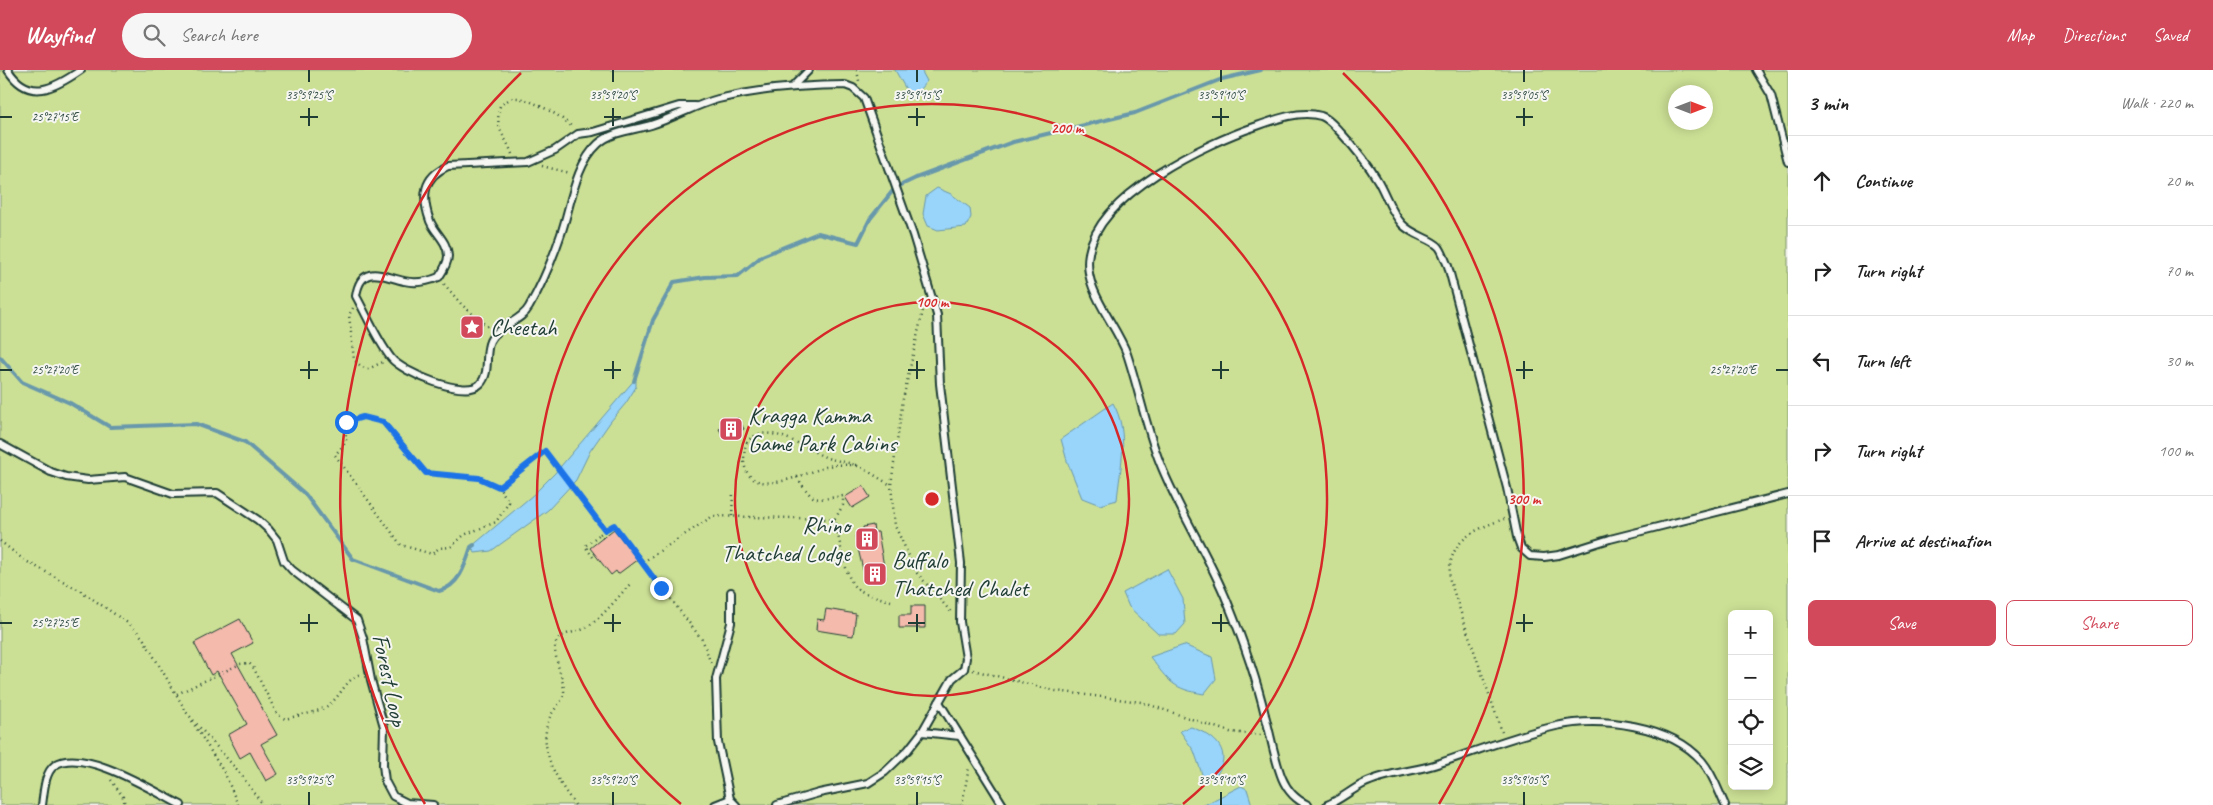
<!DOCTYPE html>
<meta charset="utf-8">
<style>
:root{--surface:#fff;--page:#f6f6f6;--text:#222;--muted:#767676;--line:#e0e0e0;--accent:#d1495b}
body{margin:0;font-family:Caveat,sans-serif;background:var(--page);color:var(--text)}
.controls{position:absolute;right:15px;bottom:15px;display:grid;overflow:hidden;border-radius:8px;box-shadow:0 2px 12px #0003}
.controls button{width:45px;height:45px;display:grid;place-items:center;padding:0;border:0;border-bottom:1px solid var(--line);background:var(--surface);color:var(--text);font:25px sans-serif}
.compass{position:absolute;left:1668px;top:15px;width:45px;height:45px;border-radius:50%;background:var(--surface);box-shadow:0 2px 12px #0003;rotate:90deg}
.stop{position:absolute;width:15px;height:15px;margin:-11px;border:4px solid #1a73e8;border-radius:50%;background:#fff}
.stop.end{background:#1a73e8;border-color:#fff;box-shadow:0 1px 5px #0008}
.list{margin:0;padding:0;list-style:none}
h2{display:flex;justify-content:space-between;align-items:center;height:65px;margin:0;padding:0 20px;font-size:21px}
h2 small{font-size:16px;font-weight:400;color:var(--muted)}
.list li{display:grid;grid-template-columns:32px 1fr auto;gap:15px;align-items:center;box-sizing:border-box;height:90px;padding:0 20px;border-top:1px solid var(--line)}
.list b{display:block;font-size:19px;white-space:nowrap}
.list em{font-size:16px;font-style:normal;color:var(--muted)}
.actions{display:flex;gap:10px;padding:15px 20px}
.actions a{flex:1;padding:11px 0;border:1px solid var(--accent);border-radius:8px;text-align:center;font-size:18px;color:var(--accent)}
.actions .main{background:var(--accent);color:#fff}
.icon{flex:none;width:28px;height:28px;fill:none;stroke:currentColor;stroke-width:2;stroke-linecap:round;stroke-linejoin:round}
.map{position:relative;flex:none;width:1788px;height:735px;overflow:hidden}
header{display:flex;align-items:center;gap:30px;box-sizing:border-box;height:70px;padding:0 25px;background:var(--accent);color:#fff}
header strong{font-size:24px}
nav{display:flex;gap:28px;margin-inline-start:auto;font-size:18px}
.search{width:350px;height:45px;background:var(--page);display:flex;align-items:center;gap:12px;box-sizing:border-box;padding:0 18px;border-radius:28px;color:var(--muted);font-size:19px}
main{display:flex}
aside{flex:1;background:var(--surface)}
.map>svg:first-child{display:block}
.green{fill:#cce095;stroke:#768e64;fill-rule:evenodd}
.water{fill:#99d4fa;stroke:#6898ab}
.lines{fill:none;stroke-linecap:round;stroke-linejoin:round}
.stream{stroke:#6898ab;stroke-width:4}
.building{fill:#f4baac;stroke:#1f3d34}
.lane-casing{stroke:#1f3d34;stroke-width:10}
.path{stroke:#1f3d34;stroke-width:2.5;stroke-dasharray:1 4;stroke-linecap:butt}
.lane{stroke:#f6f6f2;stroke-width:6}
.route{stroke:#1a73e8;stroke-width:6}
.ticks{fill:none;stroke:#1f3d34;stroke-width:2}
.ring{fill:none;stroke:#d62828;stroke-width:2.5}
.labels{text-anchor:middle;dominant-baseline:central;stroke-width:4;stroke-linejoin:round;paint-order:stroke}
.poi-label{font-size:24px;fill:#1f3d34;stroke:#f6f6f2;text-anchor:start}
.street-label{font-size:24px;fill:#1f3d34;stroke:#f6f6f2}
.ticks-label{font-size:12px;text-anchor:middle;fill:#1f3d34;stroke:#f6f6f2;stroke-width:4;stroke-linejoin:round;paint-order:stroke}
.centre{fill:#d62828;stroke:#f6f6f2;stroke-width:2.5}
.ring-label{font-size:15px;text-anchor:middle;font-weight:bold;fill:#d62828;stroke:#f6f6f2;stroke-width:4;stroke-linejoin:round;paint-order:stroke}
</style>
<header>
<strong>Wayfind</strong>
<div class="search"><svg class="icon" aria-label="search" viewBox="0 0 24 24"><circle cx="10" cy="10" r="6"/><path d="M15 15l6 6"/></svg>Search here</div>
<nav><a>Map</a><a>Directions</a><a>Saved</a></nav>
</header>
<main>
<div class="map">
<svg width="1788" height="735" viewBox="0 0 1788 735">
<rect width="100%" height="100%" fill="#f6f6f2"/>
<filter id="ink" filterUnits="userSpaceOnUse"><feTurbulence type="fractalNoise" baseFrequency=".02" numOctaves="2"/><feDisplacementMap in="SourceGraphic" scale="10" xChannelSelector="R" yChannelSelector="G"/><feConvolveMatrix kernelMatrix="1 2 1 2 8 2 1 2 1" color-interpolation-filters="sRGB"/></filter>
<g filter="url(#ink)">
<path class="green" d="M0 0H1788V735H0ZM1676 22H1706V52H1676ZM1732 544H1769V716H1732Z"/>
<g class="water">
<polygon points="895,0 921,0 927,11 919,20 908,23"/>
<polygon points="937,118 951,124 970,138 971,147 966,157 938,160 928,156 923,144 926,126"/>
<polygon points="636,308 636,317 626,333 611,351 590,381 576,410 548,440 491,481 475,483 471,477 534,424 555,403"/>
<path d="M1113 333C1130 363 1120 398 1117 430L1100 435 1082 428 1067 391 1061 369Z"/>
<polygon points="1167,499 1183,529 1185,554 1176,564 1158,564 1129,537 1123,523"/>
<path d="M1184 575 1212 587 1216 609 1204 624C1173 619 1169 612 1150 587Z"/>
<path d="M1191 657C1216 666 1234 682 1215 707H1203L1194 681 1180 661Z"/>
<polygon points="1241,716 1247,719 1252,735 1204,735"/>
</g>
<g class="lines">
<g class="stream">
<path d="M0 287 22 312 70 333 110 357 196 354 245 372 305 424 353 489 439 521C459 516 465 496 471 477L474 475"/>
<polyline points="634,311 653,250 674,212 705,207 738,206 762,186 818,163 858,173 870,149 895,118 916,108 1013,72 1135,43 1222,9 1261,0"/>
</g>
</g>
<g class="building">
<polygon points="738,348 744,359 725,369 719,359"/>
<polygon points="863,416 870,427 852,438 845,427"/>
<polygon points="873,455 874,462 878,462 886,508 866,512 855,466 864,464 863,457"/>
<polygon points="614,459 638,489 618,504 616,501 611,505 590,478"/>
<polygon points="911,536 925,536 925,558 899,558 899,545 911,545"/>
<polygon points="826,539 856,544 853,566 816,560 817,549 824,550"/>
<polygon points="240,549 253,573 232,584 277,665 261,674 278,704 266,711 250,682 240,688 228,665 247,654 217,601 211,605 194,573"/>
</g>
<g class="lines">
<g class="lane-casing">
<g id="lane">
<path d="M8 0C29 33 55 18 81 0"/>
<polyline points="1756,0 1771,25 1788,92"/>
<polyline points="794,15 809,0"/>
<path d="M695 36H679L593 62 578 64 555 80 528 92 448 96C423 107 421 126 430 151 435 163 448 172 448 186 448 193 443 201 439 207 427 212 417 214 404 211 384 207 361 192 356 226 367 246 377 270 391 288 402 302 465 329 480 314 491 303 484 284 490 271 498 255 521 252 529 237 542 214 553 188 561 164 571 135 575 95 598 74 612 61 634 60 651 55 674 48 695 35 718 29 760 19 803 15 845 15L853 18 864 28 913 165 937 245 940 314 961 493 960 552 966 588 964 599 952 609 922 662 908 680 885 702 868 713 819 723 777 735"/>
<polyline points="0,374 51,402 66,407 88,410 125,407 173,424 217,423 258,450 269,460 277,470 284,491 292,500 357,550 363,568 371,610 384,657 383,695 385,711 393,726 407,733 433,735"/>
<polyline points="939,632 1003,735"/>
<polyline points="922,662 960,666"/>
<polyline points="730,729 718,672 716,609 731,553 731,522"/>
<path d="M42 735C44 723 44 703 55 695 83 676 155 722 181 735"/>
<polyline points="715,735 730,729 736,735"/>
<path d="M1308 735C1296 730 1287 720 1282 708 1274 688 1271 666 1265 645 1256 606 1242 568 1227 531 1208 484 1179 441 1160 393 1146 358 1139 320 1127 284 1115 252 1082 219 1089 183 1099 124 1206 73 1257 56 1276 49 1300 40 1321 46 1330 49 1335 57 1342 64 1355 78 1368 94 1378 111 1386 125 1391 142 1402 154 1413 166 1431 168 1439 177 1443 182 1445 190 1448 196L1507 418 1517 467 1521 478 1530 486 1544 487 1559 485 1610 469 1788 424"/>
<path d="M1327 735C1340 730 1351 720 1363 714 1387 702 1415 702 1440 693 1479 680 1517 665 1556 656 1601 646 1671 655 1702 691 1713 704 1718 720 1725 735"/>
</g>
</g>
<g class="path">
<polyline points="857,0 859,11"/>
<path d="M512 84C505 64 494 61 500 36 505 32 511 27 518 28 532 30 562 46 572 57"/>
<polyline points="542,96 570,103"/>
<polyline points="444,214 462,235 488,257"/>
<polyline points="924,236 903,329 891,415 895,456 917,503 951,542"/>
<polyline points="353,238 349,245 354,290 362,297 368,299 383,292"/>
<polygon points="363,347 383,353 426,403 479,408 499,417 509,432 496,452 464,465 451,477 439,478 432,484 401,475 335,385 346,372 346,352"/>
<path d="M856 395C847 395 838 394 829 396 809 401 749 433 744 392 744 386 744 376 748 371 767 350 806 379 825 387 834 391 845 391 855 395 867 399 879 409 891 415"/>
<path d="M797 407C815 434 813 430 843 426V435L835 449"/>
<polyline points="499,417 545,381 605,460"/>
<polyline points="732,446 733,422"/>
<polyline points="603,468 600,464 614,455 703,571 711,594"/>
<polyline points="0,471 24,490 81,521 132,556 143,568 187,643 239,702 263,735"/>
<polyline points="593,487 585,476 600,464"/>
<path d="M643 492 713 446 835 449C838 463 845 507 855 517 863 524 881 528 891 531"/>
<polyline points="973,600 1056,621 1141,632 1230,662 1261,665"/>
<path d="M177 624 240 594 249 593 253 597 277 644 285 649C299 645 319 643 330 634 342 624 346 609 361 604"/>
<polyline points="192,651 225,704 238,735"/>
<path d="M1502 662 1450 511C1446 472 1472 460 1504 449"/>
<polyline points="111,710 123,727 125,735"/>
<path d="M575 735C558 712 536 677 550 647 554 638 564 631 564 621 564 608 549 579 558 569 566 561 580 563 589 556 605 544 618 527 631 513"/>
<polyline points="962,735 969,697"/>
</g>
<use href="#lane" class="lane"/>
</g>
</g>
<g class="lines" filter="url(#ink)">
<polyline class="route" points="346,352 363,347 383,352 426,403 479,408 499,417 545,381 605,460 614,455 661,518"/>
</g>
<path class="ticks" d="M309 0V12M613 0V12M917 0V12M1221 0V12M1524 0V12M309 38V56M613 38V56M917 38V56M1221 38V56M1524 38V56M0 47H12M300 47H318M604 47H621M908 47H925M1212 47H1229M1516 47H1533M309 291V309M613 291V309M917 291V309M1221 291V309M1524 291V309M0 300H12M300 300H318M604 300H621M908 300H925M1212 300H1229M1516 300H1533M1776 300H1788M309 544V562M613 544V562M917 544V562M1221 544V562M1524 544V562M0 553H12M300 553H318M604 553H621M908 553H925M1212 553H1229M1516 553H1533M309 722V735M613 722V735M917 722V735M1221 722V735M1524 722V735"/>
<g class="ring">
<circle cx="932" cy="429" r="197"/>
<path d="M681 734A395 395 0 1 1 1183 734"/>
<path d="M425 734A592 592 0 0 1 521 3M1343 3A592 592 0 0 1 1439 734"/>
</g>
<defs>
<g id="sight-square" transform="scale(1.25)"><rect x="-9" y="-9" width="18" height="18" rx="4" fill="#d1495b" stroke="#f6f6f2"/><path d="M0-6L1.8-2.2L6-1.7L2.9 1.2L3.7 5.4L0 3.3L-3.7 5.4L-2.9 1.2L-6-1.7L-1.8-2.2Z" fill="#fff"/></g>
<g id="building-square" transform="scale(1.25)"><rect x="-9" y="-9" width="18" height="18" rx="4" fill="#d1495b" stroke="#f6f6f2"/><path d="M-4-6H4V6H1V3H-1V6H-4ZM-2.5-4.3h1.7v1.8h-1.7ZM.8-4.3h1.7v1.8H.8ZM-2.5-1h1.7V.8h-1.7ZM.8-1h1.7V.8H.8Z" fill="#fff"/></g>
</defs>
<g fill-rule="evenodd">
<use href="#sight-square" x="472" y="257"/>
<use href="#building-square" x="731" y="359"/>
<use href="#building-square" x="867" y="469"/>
<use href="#building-square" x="875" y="504"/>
</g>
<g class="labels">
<g class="poi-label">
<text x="490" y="257">Cheetah</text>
<text x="748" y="345">Kragga Kamma<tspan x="748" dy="28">Game Park Cabins</tspan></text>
<text x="850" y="455" text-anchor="end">Rhino<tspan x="850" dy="28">Thatched Lodge</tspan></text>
<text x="892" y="490">Buffalo<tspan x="892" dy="28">Thatched Chalet</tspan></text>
</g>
<g class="street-label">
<text transform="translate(390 610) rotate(78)">Forest Loop</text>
</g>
</g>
<g class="ticks-label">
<text x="309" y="29">33°59'25"S</text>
<text x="613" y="29">33°59'20"S</text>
<text x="917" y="29">33°59'15"S</text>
<text x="1221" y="29">33°59'10"S</text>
<text x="1524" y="29">33°59'05"S</text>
<text x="55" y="51">25°27'15"E</text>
<text x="1733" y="304">25°27'20"E</text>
<text x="55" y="304">25°27'20"E</text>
<text x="55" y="557">25°27'25"E</text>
<text x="309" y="714">33°59'25"S</text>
<text x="613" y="714">33°59'20"S</text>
<text x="917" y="714">33°59'15"S</text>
<text x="1221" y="714">33°59'10"S</text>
<text x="1524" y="714">33°59'05"S</text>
</g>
<circle cx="932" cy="429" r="8" class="centre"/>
<g class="ring-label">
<text x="1067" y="63">200 m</text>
<text x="932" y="237">100 m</text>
<text x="1524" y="434">300 m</text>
</g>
</svg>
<div class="controls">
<button>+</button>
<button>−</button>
<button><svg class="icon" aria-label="locate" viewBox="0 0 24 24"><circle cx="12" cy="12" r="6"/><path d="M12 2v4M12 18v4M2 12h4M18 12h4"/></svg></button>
<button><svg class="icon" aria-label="layers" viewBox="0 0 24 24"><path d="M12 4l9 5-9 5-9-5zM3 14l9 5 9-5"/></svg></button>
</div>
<svg class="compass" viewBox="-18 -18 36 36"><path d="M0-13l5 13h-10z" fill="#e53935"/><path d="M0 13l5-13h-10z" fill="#767676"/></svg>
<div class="stop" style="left:346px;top:352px"></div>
<div class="stop end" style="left:661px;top:518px"></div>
</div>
<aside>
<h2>3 min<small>Walk · 220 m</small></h2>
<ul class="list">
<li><svg class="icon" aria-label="ahead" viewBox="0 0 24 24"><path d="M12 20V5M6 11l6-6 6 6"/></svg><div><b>Continue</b></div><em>20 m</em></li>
<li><svg class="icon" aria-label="right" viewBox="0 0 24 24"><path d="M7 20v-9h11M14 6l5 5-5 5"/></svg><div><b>Turn right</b></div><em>70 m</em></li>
<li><svg class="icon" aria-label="left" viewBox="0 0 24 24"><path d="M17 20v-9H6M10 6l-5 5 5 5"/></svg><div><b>Turn left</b></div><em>30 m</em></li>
<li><svg class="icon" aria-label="right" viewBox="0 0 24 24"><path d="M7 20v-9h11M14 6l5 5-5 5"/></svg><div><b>Turn right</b></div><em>100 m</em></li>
<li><svg class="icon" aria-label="arrive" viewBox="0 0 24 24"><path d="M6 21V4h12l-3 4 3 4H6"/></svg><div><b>Arrive at destination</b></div></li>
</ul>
<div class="actions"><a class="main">Save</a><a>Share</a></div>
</aside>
</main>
